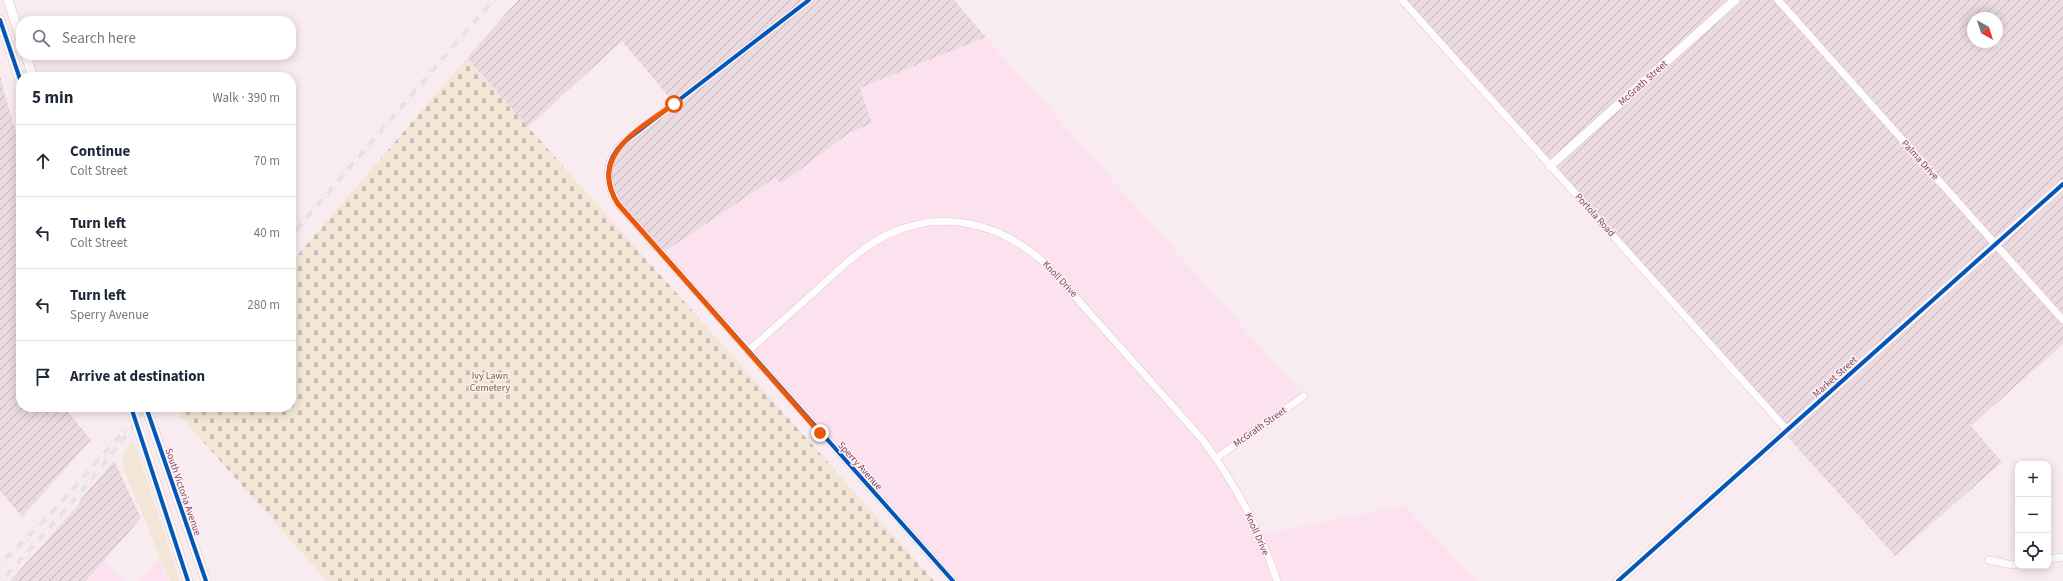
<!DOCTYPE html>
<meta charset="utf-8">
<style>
:root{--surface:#fff;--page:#f6f6f7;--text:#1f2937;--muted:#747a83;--line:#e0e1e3}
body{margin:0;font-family:"Source Sans 3",sans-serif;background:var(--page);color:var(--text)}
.controls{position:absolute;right:12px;bottom:12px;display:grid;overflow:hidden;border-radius:8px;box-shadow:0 2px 10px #0003}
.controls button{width:36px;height:36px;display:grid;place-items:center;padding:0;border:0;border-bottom:1px solid var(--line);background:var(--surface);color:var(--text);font:20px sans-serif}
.compass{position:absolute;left:1967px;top:12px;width:36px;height:36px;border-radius:50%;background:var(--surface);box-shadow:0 2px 10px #0003;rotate:141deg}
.stop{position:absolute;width:12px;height:12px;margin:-9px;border:3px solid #ea580c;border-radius:50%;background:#fff}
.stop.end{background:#ea580c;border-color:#fff;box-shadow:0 1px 4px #0008}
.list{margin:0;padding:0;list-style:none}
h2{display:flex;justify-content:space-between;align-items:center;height:52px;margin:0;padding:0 16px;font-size:17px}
h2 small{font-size:13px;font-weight:400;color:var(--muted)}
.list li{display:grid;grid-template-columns:26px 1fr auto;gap:12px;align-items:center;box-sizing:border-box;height:72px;padding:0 16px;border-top:1px solid var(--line)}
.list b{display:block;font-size:15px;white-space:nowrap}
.list p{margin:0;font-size:13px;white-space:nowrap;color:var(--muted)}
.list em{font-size:13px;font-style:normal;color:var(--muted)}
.icon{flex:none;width:22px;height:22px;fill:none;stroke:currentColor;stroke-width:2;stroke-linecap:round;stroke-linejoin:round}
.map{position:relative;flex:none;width:2063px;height:581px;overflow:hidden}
.search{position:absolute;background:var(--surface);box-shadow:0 2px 10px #0003;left:16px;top:16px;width:280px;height:44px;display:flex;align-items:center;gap:10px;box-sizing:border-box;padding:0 14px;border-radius:16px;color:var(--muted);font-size:15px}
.panel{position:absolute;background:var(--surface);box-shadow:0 2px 10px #0003;left:16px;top:72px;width:280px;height:340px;border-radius:16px}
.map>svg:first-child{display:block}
.commercial{fill:#fce2ef}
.industrial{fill:url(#industrial-furrows);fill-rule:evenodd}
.grass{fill:#f3e6d7}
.cemetery{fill:url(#cemetery-stones)}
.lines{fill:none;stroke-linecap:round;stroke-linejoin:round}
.street-casing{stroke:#dcc9d1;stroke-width:8}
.secondary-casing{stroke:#dac7cf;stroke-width:10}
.street{stroke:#fefcfd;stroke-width:7}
.secondary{stroke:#fefcfd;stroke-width:9}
.rail-casing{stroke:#e3e3e7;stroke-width:4}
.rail{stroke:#ffeff3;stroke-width:2.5;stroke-dasharray:8;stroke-linecap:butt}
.secondary-bridge-casing{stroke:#dac7cf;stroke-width:10;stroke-linecap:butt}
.secondary-bridge{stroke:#fefcfd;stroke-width:9}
.cycleway-casing{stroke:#ffeff3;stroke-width:6}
.cycleway{stroke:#0057b8;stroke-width:4}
.route{stroke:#ea580c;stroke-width:5}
.labels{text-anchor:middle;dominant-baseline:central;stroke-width:3;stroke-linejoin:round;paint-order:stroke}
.street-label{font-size:10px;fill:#7b4862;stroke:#ffeff3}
.park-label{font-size:10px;fill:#756b3a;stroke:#ffeff3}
</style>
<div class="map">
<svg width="2063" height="581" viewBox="0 0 2063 581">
<defs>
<pattern id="industrial-furrows" width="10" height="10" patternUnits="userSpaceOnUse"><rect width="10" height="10" fill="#ebdbe1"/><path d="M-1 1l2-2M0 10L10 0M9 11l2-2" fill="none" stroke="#c3b4ba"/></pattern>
<pattern id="cemetery-stones" width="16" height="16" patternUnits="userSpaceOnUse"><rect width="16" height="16" fill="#f3e6d7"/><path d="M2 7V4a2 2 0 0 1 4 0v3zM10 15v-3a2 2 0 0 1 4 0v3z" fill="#cabcb2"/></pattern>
</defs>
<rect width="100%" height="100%" fill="#f9ecf0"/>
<g class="commercial">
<polygon points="986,37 1304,396 1216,458 1259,535 1405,505 1477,581 953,581 661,254 776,177 782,184 849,133 871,123 860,88"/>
<polygon points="159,558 168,581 139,581"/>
<polygon points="103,561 124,581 86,581"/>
</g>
<g class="industrial">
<polygon points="518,0 954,0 986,37 860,88 872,123 849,133 781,184 776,177 661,254 610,190 613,156 674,103 622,41 528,127 467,58"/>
<path d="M1403 0H2063V344L1971 426 2002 462 1895 556 1784 433 1787 430ZM1973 18H1997V42H1973Z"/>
<polygon points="0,76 21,152 21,407 64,407 91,440 22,517 0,491"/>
<polygon points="114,461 141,518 86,581 10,581 79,504 80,500"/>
</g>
<polygon class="grass" points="132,441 135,443 180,581 170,581 126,475 122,457"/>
<polygon class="cemetery" points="467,58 528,127 934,581 327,581 182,418 180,407 291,407 291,263"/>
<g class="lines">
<g class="street-casing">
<g id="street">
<path d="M809 0 623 143C604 161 605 183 618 204L953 581"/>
<polyline points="1402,0 1787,430"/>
<polyline points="1778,0 2063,320"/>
<path d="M748 351C773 329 798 307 822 285 842 267 862 247 887 235 944 208 1000 223 1046 264L1202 439C1234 482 1260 529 1277 581"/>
<polyline points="1216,458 1304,396"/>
<polyline points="2048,559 2063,557"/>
<polyline points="1989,560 2012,565 2018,564"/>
</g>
</g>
<g class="secondary-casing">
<g id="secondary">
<polyline points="8,0 21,40"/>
<polyline points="0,20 21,82"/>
<polyline points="26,55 33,77"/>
<polyline points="1550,166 1735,0"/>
<polyline points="155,433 206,581"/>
<polyline points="144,446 188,581"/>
<polyline points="1618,581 2063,184"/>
</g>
</g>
<use href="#street" class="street"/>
<use href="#secondary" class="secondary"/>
<g class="rail-casing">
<g id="rail">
<polyline points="291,236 493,0"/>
<polyline points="0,564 49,516 124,431"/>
<path d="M1 581C53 525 103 469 147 407"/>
</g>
</g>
<use href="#rail" class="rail"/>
<g class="secondary-bridge-casing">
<g id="secondary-bridge">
<polyline points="131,407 144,446"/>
<polyline points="146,407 155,433"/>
</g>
</g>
<use href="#secondary-bridge" class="secondary-bridge"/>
<g class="cycleway-casing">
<g id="cycleway">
<path d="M809 0 623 143C604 161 605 183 618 204L953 581"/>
<polyline points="0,20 21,82"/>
<polyline points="131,407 188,581"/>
<polyline points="146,407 206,581"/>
<polyline points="1618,581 2063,184"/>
</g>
</g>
<use href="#cycleway" class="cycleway"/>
</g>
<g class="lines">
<path class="route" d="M674 104C640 129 587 155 618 204L820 433"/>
</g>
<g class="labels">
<g class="street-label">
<text transform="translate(1643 83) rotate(-42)">McGrath Street</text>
<text transform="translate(1920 160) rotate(48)">Palma Drive</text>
<text transform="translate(1595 215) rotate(48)">Portola Road</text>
<text transform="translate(1060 279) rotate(47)">Knoll Drive</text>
<text transform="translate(1835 377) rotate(-42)">Market Street</text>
<text transform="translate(1260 427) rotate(-35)">McGrath Street</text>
<text transform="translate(860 466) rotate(48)">Sperry Avenue</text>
<text transform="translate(183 492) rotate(71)">South Victoria Avenue</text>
<text transform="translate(1257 534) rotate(66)">Knoll Drive</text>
</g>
<g class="park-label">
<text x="490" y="376">Ivy Lawn<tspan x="490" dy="12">Cemetery</tspan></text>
</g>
</g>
</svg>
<div class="controls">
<button>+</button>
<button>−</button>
<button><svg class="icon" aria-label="locate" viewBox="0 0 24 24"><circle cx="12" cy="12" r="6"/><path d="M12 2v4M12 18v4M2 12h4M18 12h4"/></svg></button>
</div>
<svg class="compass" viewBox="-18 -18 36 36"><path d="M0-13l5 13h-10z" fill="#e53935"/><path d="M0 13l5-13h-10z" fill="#747a83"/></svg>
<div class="stop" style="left:674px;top:104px"></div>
<div class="stop end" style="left:820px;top:433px"></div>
<div class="search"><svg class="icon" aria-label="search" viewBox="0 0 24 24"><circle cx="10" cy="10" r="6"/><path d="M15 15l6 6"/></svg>Search here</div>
<section class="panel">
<h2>5 min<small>Walk · 390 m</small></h2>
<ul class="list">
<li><svg class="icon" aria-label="ahead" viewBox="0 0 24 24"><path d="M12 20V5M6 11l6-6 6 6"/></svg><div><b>Continue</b><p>Colt Street</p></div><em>70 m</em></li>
<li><svg class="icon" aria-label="left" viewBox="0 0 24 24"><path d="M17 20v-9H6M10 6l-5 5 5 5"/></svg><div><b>Turn left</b><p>Colt Street</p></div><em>40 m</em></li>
<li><svg class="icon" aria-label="left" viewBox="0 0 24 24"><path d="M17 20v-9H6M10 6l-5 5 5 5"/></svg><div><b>Turn left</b><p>Sperry Avenue</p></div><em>280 m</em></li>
<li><svg class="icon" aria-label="arrive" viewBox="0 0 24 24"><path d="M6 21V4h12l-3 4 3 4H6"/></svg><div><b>Arrive at destination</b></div></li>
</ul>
</section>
</div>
